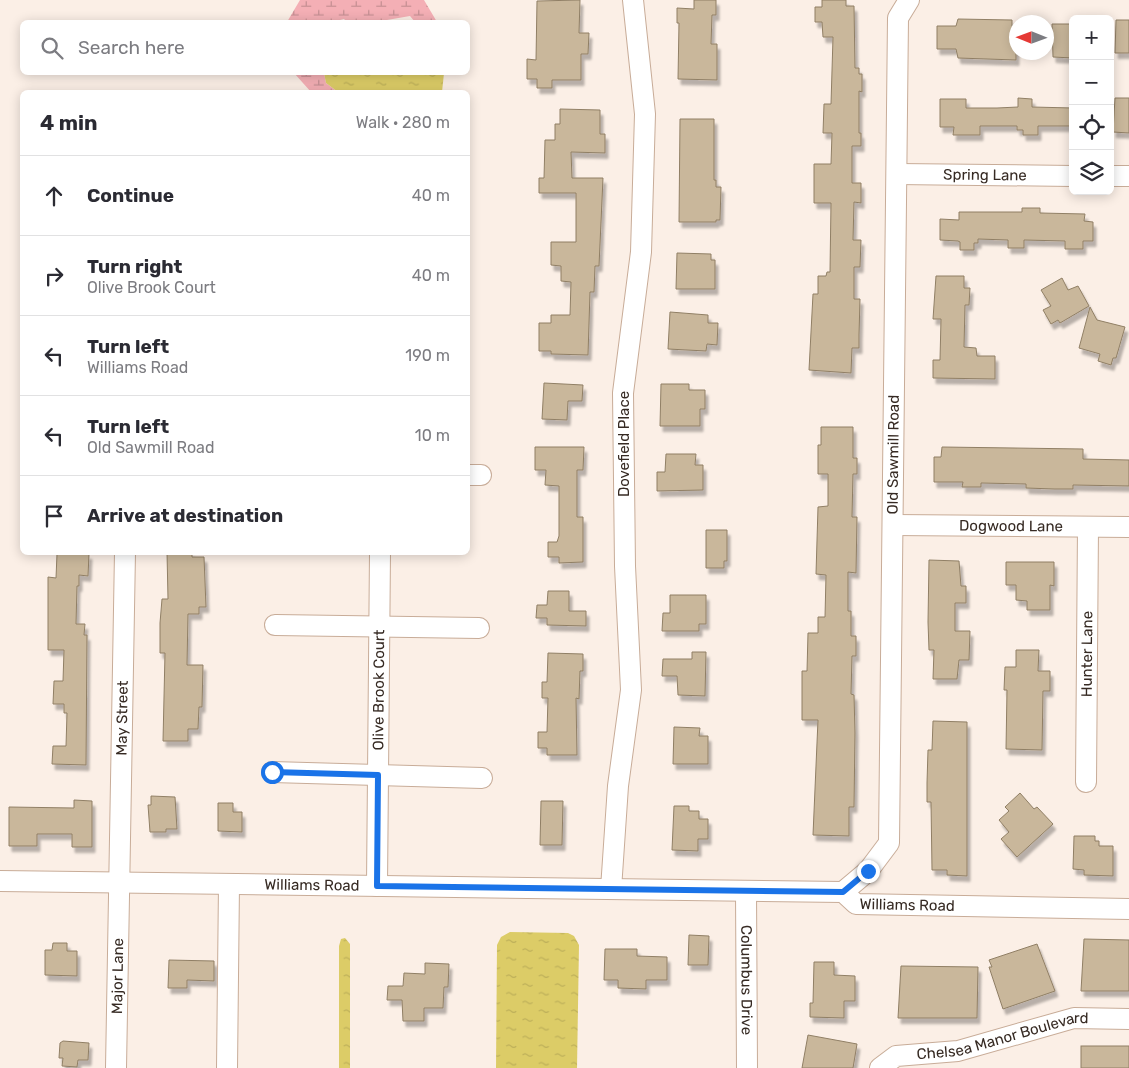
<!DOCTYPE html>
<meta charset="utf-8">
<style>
:root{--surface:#fff;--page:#f2f2f3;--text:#2b2b33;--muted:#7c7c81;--line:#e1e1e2}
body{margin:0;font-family:Rubik,sans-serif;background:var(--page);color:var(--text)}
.controls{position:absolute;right:15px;top:15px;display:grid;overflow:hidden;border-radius:8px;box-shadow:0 2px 12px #0003}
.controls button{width:45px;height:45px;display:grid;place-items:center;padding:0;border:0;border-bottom:1px solid var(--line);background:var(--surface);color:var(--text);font:25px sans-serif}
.compass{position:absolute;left:1009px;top:15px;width:45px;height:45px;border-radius:50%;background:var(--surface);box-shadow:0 2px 12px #0003;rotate:271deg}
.stop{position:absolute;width:15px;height:15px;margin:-11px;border:4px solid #1a73e8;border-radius:50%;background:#fff}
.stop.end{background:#1a73e8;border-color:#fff;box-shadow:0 1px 5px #0008}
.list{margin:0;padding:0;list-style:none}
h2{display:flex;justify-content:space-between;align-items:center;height:65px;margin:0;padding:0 20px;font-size:21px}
h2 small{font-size:16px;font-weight:400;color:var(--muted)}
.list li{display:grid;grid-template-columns:32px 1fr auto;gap:15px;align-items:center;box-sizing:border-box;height:80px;padding:0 20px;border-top:1px solid var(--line)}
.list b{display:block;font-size:19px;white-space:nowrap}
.list p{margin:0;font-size:16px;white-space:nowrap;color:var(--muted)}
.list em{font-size:16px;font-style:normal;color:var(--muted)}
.icon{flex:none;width:28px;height:28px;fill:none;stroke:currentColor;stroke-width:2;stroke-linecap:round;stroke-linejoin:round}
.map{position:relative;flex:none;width:1129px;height:1068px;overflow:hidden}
.search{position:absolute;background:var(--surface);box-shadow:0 2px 12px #0003;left:20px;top:20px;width:450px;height:55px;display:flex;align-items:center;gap:12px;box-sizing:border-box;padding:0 18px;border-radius:8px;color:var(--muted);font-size:19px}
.panel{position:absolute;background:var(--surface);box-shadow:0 2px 12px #0003;left:20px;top:90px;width:450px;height:465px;border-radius:8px}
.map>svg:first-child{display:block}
.wetland{fill:url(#wetland-marsh)}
.water{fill:url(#water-ripples)}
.building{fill:#c9b79b;stroke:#907f65;filter:url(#shadow)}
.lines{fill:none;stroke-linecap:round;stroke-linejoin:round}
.minor-casing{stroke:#c8ac98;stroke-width:22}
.minor{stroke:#fff;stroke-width:20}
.route{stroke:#1a73e8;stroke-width:6}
.labels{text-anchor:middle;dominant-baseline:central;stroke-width:4.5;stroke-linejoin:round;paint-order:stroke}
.street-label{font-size:15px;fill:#362a23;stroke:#fff}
</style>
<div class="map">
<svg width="1129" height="1068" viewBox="0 0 1129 1068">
<defs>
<pattern id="wetland-marsh" width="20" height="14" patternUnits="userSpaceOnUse" patternTransform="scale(1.25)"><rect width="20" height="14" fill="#f4afb5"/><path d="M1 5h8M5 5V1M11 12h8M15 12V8" fill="none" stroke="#c68f93"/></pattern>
<pattern id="water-ripples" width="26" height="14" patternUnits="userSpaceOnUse" patternTransform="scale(1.25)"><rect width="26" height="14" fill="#dccc67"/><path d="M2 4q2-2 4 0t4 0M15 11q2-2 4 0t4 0" fill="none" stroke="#bdaf59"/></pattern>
<filter id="shadow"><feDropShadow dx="3" dy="5.5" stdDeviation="1" flood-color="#0004"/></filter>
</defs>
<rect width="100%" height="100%" fill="#fbefe6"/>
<g class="wetland">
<polygon points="300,0 424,0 437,22 415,22 410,16 387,20 387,22 347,22 344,19 332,22 287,22"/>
<polygon points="294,73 324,73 326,83 338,92 311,92"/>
</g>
<g class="water">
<polygon points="324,73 324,72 444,73 442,92 338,92 326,83"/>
<polygon points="510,932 568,933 574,936 579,945 577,1068 496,1068 497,945 501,937"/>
<polygon points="345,938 350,944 350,1068 339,1068 339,946 341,939"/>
</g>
<g class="building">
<polygon points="580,0 579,33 589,33 588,54 581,54 581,80 552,80 552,88 537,88 537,79 527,79 527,59 536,60 537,1"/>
<polygon points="694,0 716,0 716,15 712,15 711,44 717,44 717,80 678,79 679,23 677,23 677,8 694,9"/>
<polygon points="822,0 846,0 846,6 854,6 855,68 859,68 859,74 862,74 862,92 859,91 859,133 861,133 861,146 852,146 852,183 861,183 861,203 854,202 853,240 861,240 860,267 854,267 854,299 860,299 859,335 859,348 852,348 851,373 809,370 813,294 818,294 818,276 826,276 827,272 830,272 831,203 814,203 814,164 831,164 832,133 823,133 824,104 831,104 833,37 823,37 822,22 815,22 815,7 822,7"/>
<polygon points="958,19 1012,20 1012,26 1016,26 1016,60 958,58 956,49 937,49 937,26 956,26"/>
<polygon points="1116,20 1129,20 1129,53 1115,53"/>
<polygon points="1052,24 1073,24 1073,58 1053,57"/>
<polygon points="1018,98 1032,99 1032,107 1073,108 1073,126 1038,126 1038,135 1023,135 1023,130 1017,130 1017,126 980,126 980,135 953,135 954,127 940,127 940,99 966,99 966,108 997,108 1018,107"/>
<polygon points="1115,98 1129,98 1129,133 1113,132"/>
<polygon points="560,109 600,110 600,134 605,134 605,153 571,152 572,178 603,178 599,266 595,266 594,292 590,292 588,355 551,354 551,351 539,351 539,323 551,323 551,315 570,315 571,282 561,281 561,266 551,265 551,242 576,242 576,193 539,193 539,178 544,178 545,140 555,140 555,124 560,124"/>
<polygon points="680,119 714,119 714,180 716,180 716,187 721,187 720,220 716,220 716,222 679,222"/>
<polygon points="1022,208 1040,208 1040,213 1085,214 1084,221 1093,222 1093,241 1083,241 1083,249 1065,249 1065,241 1024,240 1024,248 1008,248 1008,240 978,239 978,243 974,243 974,250 960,250 960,242 958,241 940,240 940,219 959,220 959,212 1022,212"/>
<polygon points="677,253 711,254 711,260 715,260 715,289 676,289"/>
<polygon points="936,276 964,276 964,288 970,288 969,305 965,305 964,347 976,348 977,356 995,356 995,379 933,378 933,360 940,360 941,319 933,319"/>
<polygon points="1062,278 1068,290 1078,286 1089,306 1060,323 1058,320 1051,324 1043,310 1051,306 1041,290"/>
<polygon points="1090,307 1097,320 1125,327 1116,358 1113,358 1111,365 1098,361 1100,354 1079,348"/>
<polygon points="670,312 708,315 708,323 718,323 717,345 707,344 706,351 668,349"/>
<polygon points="544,383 583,385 582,401 568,401 567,420 542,419"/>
<polygon points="661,384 689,384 689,390 705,390 705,409 700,409 700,426 660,426"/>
<polygon points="821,427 853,427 853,458 857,458 857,474 853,474 852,517 857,517 856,573 848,572 848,611 851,611 851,636 856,636 856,656 852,656 851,694 854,695 855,733 854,807 849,807 849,836 813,835 818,720 802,720 802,671 807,671 808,633 818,633 818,617 825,617 826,575 816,574 818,507 828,506 828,474 818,474 818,445 821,445"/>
<polygon points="535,447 584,447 583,470 577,470 577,517 583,517 583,562 559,563 559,557 548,557 548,542 557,542 559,536 559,486 545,485 546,470 535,470"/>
<polygon points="942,447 1083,449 1083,459 1129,460 1129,486 1073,485 1073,489 1054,489 1026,488 1026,484 981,483 981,487 962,487 963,482 934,482 934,457 941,457"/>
<polygon points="666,454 696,454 695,465 703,465 703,490 657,491 657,472 665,472"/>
<polygon points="706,530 727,530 727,561 724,561 724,568 706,568"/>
<polygon points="167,552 192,552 192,557 204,557 206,607 199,607 199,614 188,614 187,665 203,665 202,707 199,707 198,729 188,729 188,741 163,741 165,653 160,653 160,623 162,599 168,599"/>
<polygon points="57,554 89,554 88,576 79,575 79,586 77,586 76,624 85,624 84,635 87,635 86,765 52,764 53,746 66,746 67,713 64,713 64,704 53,704 54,681 63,681 64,650 48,650 48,577 56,578"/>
<polygon points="929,560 959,561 961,586 966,586 966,603 955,603 955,631 970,631 969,660 959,660 957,679 933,679 934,650 929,650 928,622"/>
<polygon points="1006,562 1054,562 1054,586 1050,585 1050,610 1027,610 1027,601 1016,600 1016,585 1006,585"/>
<polygon points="548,591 569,591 569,611 586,611 586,626 547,625 547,618 536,618 537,605 547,605"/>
<polygon points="670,595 706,595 706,624 699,624 699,631 662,631 663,613 670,613"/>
<polygon points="1016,650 1039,650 1038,671 1050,671 1050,691 1043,691 1042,750 1006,749 1007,690 1004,690 1005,667 1016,667"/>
<polygon points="692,652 706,652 705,696 678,695 677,676 662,676 663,659 692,659"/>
<polygon points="548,653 583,654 583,671 580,671 579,699 576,698 577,755 547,755 547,748 538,748 538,732 547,732 548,698 542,698 542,682 547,682"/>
<polygon points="933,721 967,722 967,876 947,875 947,870 932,870 931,802 927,802 927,783 928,750 932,750"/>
<polygon points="674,727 700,728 699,736 708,736 708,764 673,764"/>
<polygon points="1020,793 1034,809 1037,807 1053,824 1017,857 1001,839 1009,832 999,820 1009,811 1005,807"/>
<polygon points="151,796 175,797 177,829 166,829 166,832 150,832 148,805 151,805"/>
<polygon points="74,800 92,801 92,847 72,847 72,834 37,834 37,846 9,846 9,807 74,808"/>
<polygon points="541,801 563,801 562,845 540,845"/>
<polygon points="218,803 233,803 233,812 242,812 242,832 218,831"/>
<polygon points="674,806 689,806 689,811 699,811 699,819 708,819 708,839 698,839 698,851 672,850"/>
<polygon points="1074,836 1095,836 1095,841 1099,841 1099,846 1113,846 1113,876 1084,875 1084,870 1073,869"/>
<polygon points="689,935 709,936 708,965 688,965"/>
<polygon points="1084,939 1129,940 1129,991 1081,991"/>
<polygon points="53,943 67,943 67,951 77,951 77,976 45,975 45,950 52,950"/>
<polygon points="1037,944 1055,991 1003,1009 989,967 992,967 989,960"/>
<polygon points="605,949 637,949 637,956 667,957 667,980 646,980 646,989 618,988 618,980 604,980"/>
<polygon points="169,960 214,961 214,981 187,980 187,988 168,988"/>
<polygon points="814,962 834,962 834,975 855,976 855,1001 844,1001 844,1018 810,1017 810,1003 813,1003"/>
<polygon points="425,963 449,964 448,987 444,987 443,1008 424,1008 424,1021 403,1021 402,1000 387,1000 388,986 403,986 404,973 425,974"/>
<polygon points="901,966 978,967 977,1018 898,1018"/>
<polygon points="808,1035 857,1044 853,1068 802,1068"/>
<polygon points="63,1041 89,1043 88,1060 78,1060 77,1067 62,1066 63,1058 59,1058 60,1043"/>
<rect x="1081" y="1046" width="48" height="22"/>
</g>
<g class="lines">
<g class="minor-casing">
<g id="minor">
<path id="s1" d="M897 174 1073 176"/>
<polyline points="1110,176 1129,176"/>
<polyline points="468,475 481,475"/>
<path id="s2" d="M893 525 1129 527"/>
<polyline points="275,625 479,628"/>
<polyline points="272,772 482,778"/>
<path id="s3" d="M1086 782 1088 527"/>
<path id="s4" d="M0 881 843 892 856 904 1129 909"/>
<path id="s5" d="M377 886 380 552"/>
<polyline points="611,889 618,786 631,690 625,566 623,393 641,252 645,114 633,0"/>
<path id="s6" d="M746 891 747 1068"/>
<path id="s7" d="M843 892 868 871 889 843 898 18 909 0"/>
<path id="s8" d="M116 1068 125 552"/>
<polyline points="227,1068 229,884"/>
<path id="s9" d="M880 1068 896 1056 958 1051 1074 1018 1129 1019"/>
</g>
</g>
<use href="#minor" class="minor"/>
</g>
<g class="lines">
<polyline class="route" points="272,772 378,775 377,886 843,892 868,871"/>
</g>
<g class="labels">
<g class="street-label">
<text stroke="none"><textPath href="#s1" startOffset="88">Spring Lane</textPath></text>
<text transform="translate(624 444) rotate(-90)">Dovefield Place</text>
<text stroke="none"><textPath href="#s7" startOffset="456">Old Sawmill Road</textPath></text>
<text stroke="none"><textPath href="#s2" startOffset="118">Dogwood Lane</textPath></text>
<text stroke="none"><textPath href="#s3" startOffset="128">Hunter Lane</textPath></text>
<text stroke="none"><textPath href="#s5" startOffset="196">Olive Brook Court</textPath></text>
<text stroke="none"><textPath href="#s8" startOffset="350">May Street</textPath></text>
<text stroke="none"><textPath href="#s4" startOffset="312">Williams Road</textPath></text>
<text stroke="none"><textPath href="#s4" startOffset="912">Williams Road</textPath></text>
<text stroke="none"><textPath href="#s8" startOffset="92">Major Lane</textPath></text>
<text stroke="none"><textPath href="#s6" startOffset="89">Columbus Drive</textPath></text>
<text stroke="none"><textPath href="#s9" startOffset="129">Chelsea Manor Boulevard</textPath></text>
</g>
</g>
</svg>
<div class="controls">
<button>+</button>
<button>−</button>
<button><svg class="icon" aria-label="locate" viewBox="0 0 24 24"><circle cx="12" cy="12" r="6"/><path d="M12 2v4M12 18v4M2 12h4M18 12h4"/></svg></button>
<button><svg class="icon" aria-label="layers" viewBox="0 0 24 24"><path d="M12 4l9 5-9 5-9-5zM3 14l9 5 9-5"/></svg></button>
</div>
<svg class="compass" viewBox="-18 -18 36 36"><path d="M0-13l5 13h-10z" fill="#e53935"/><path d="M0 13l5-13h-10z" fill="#7c7c81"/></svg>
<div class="stop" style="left:272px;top:772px"></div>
<div class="stop end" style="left:868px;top:871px"></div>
<div class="search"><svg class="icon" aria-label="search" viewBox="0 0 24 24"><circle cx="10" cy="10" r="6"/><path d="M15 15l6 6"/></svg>Search here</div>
<section class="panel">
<h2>4 min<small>Walk · 280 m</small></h2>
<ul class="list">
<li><svg class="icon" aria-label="ahead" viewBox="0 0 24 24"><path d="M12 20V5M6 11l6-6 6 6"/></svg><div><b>Continue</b></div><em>40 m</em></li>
<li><svg class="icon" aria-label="right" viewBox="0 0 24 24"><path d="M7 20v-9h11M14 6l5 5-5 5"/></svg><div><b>Turn right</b><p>Olive Brook Court</p></div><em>40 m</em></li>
<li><svg class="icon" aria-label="left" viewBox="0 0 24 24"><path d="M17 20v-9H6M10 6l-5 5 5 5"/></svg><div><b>Turn left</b><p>Williams Road</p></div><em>190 m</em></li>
<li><svg class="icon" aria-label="left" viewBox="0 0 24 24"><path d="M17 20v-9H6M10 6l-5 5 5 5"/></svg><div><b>Turn left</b><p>Old Sawmill Road</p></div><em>10 m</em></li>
<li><svg class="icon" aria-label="arrive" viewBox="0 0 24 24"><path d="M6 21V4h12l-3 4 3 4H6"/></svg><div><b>Arrive at destination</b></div></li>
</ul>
</section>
</div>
